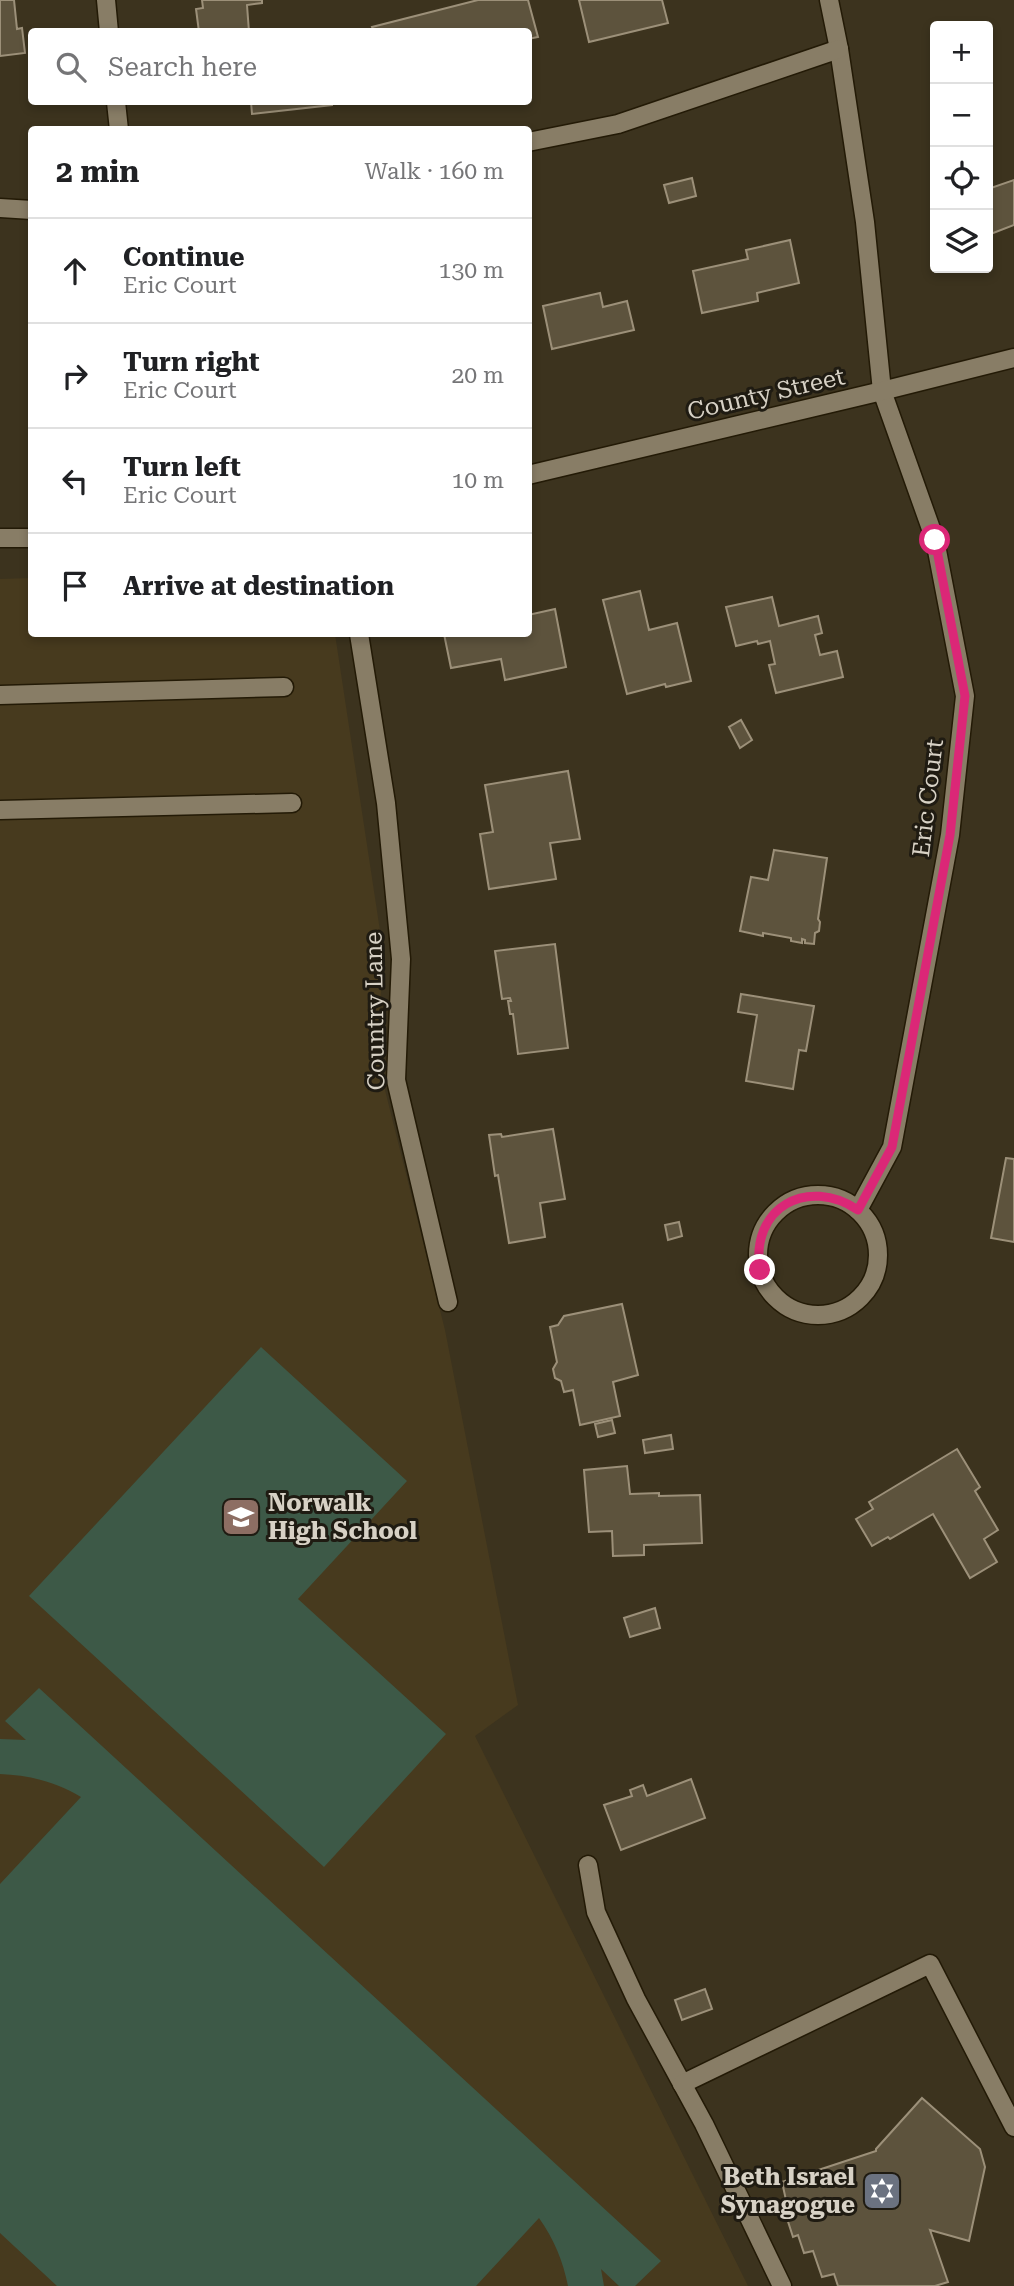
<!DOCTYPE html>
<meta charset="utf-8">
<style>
:root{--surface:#fff;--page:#f2f2f2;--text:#202124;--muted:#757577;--line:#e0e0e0}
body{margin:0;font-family:"Roboto Serif",serif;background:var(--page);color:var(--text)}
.controls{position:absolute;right:21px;top:21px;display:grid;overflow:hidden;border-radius:7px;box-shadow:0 4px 10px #0003}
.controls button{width:63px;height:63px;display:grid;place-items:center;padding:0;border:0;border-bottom:2px solid var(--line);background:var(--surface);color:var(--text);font:35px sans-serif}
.stop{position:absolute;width:21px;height:21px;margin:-16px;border:5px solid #db2777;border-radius:50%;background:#fff}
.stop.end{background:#db2777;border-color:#fff;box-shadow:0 2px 7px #0008}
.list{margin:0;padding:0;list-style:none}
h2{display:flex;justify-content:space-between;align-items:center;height:91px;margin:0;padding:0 28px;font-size:30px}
h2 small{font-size:23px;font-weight:400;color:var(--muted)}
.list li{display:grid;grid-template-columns:46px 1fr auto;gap:21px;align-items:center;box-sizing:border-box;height:105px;padding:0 28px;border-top:2px solid var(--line)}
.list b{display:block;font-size:26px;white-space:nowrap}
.list p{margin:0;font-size:23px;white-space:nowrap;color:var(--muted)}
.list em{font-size:23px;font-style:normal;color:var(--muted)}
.icon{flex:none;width:38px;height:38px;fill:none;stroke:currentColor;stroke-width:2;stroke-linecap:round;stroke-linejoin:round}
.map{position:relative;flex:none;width:1014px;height:2286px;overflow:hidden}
.search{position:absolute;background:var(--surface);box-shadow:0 4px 10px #0003;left:28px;top:28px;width:504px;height:77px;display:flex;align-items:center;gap:18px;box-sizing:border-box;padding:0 24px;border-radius:7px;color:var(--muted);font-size:26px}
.panel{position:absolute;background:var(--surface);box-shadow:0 4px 10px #0003;left:28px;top:126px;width:504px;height:511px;border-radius:7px}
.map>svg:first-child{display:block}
.built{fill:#473a1e}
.green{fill:#3d5947}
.building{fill:#5d533d;stroke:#9c9079;stroke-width:2}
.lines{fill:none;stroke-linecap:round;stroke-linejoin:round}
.minor-casing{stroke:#231a06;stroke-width:21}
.minor{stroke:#887d66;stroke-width:18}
.route{stroke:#db2777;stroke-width:9}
.labels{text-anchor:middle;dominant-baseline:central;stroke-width:6;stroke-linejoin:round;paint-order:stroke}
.street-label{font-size:24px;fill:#d7d1c5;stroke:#1f1b12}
.poi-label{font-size:24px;font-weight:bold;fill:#d7d1c5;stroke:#1f1b12;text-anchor:start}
</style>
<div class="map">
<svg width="1014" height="2286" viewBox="0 0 1014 2286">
<rect width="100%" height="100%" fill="#3c331e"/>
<polygon class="built" points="31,578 32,634 335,634 384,957 377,1042 382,1078 445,1330 518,1705 475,1736 748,2286 0,2286 0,579"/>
<g class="green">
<polygon points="261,1347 407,1481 298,1599 446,1734 324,1867 29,1596"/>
<path d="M39 1688 661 2261 635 2286H619L601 2269 604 2286H568C563 2261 554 2239 539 2218L476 2286H57L0 2233V1884L81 1797C57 1782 28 1775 0 1774V1739L26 1740 5 1721Z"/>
</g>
<g class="building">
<polygon points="0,0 14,0 17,29 22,28 25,53 0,56"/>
<polygon points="202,0 262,0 262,3 247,5 249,32 199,32 196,9 203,8"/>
<polygon points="478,0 528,0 538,37 528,39 528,32 374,32 372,27"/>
<polygon points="579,0 662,0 668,23 589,42"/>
<polygon points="251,102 332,102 332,105 252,114"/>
<polygon points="692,178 696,196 669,203 664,185"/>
<polygon points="1014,180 1014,225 988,235 988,189"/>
<polygon points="790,240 799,283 757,293 758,301 702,313 693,271 748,259 746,250"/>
<polygon points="600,293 603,307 627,301 634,330 552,349 543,306"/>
<polygon points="640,591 649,630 677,623 691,681 666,687 665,684 627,694 603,600"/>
<polygon points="772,597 779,626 818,616 822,633 815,635 820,655 837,651 843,677 776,693 769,665 775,664 770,641 758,644 757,641 736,646 726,607"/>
<polygon points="555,609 566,667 505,680 501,659 451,668 444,634 528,634 528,615"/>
<polygon points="741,720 752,740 740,748 729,727"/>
<polygon points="568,771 580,839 550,843 556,879 489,889 480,834 493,832 485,785"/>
<polygon points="774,850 827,858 818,919 820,922 819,931 815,933 814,944 805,943 805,940 802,939 802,943 791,941 791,938 763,933 763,936 740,931 751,877 768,880"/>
<polygon points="555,944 568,1048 518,1054 513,1014 510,1014 508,1001 511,1001 510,998 502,999 495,951"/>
<polygon points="741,994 814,1006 806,1051 799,1050 793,1089 746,1081 757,1015 738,1012"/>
<polygon points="553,1129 565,1199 540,1203 545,1237 509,1243 498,1175 495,1176 489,1135 501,1134 502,1137"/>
<polygon points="1006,1158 1014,1159 1014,1242 991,1238"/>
<polygon points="679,1222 682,1236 668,1240 665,1225"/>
<polygon points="622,1304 638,1375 613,1382 620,1416 580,1425 573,1390 564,1392 561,1381 555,1378 553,1369 557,1362 550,1327 558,1325 564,1316"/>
<polygon points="612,1420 615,1433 598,1437 595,1424"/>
<polygon points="671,1435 673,1449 645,1453 643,1440"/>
<polygon points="957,1449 980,1487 975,1491 998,1530 984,1539 997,1562 970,1578 933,1514 890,1539 888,1537 872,1546 856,1519 873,1509 869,1502"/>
<polygon points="627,1466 630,1494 659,1493 659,1496 700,1495 702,1543 644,1545 644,1555 613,1556 612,1531 589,1532 584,1470"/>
<polygon points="655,1608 660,1628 630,1637 624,1618"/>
<polygon points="691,1779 705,1818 621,1850 604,1805 632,1796 630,1790 643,1785 647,1796"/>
<polygon points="705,1989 712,2009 682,2020 675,2000"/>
<polygon points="922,2098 980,2149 985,2167 969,2241 930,2230 948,2282 935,2286 838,2286 834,2274 822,2277 813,2251 804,2253 798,2235 793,2237 782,2203 786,2200 782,2182 876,2151 876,2149"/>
</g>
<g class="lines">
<g class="minor-casing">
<g id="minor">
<polyline points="106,0 109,32"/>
<polyline points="829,0 839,49 865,222 882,391 935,540 965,696 950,835 892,1147 858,1210"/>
<polyline points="116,102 119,130"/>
<polyline points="528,142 618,124 839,49"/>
<polyline points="0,208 32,210"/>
<polyline points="528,475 882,391 1014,358"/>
<polyline points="0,538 32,538"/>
<polyline points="359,634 386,803 401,959 396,1080 448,1302"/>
<polyline points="0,695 284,687"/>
<polyline points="0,810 292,803"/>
<circle cx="818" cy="1255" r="60"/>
<polyline points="588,1865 596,1912 636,1999 704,2124 782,2286"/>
<polyline points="682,2084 930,1964 1014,2127"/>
</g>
</g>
<use href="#minor" class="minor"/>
</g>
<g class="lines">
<path class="route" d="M760 1270C750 1208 807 1176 858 1210L892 1147 950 835 965 696 935 540"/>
</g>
<defs>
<g id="school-square" transform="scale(2.0125)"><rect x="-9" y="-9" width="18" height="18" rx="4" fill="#8d6e63" stroke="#1f1b12"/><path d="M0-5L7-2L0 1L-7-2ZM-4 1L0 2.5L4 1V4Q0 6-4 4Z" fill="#fff"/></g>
<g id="synagogue-square" transform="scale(2.0125)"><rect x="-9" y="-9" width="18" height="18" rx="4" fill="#6b7280" stroke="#1f1b12"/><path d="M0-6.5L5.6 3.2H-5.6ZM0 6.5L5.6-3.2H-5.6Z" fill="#fff"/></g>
</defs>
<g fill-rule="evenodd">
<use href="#school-square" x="241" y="1517"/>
<use href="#synagogue-square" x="882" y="2191"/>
</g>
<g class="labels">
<g class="street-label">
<text transform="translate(766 394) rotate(-13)">County Street</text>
<text transform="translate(928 798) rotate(-83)">Eric Court</text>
<text transform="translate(375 1011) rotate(-91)">Country Lane</text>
</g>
<g class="poi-label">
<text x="268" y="1503">Norwalk<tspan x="268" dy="28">High School</tspan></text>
<text x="855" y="2177" text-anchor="end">Beth Israel<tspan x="855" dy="28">Synagogue</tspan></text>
</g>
</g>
</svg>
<div class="controls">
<button>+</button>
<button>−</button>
<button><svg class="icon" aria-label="locate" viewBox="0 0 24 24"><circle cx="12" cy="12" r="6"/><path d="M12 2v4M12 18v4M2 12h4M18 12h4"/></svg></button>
<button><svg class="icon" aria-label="layers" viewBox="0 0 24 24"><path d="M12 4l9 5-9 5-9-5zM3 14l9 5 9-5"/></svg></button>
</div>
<div class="stop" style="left:935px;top:540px"></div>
<div class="stop end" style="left:760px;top:1270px"></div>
<div class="search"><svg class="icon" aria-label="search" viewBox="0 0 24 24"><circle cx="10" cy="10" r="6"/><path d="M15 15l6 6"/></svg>Search here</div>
<section class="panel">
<h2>2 min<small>Walk · 160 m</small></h2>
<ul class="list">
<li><svg class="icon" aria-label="ahead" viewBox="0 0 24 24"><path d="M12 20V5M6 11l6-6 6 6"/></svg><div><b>Continue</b><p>Eric Court</p></div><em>130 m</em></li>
<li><svg class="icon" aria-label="right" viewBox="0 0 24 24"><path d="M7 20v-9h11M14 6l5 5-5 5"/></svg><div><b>Turn right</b><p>Eric Court</p></div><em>20 m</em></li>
<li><svg class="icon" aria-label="left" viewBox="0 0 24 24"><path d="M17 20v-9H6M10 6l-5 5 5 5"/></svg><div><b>Turn left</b><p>Eric Court</p></div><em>10 m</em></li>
<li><svg class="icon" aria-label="arrive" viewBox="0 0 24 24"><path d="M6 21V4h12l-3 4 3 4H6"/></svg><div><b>Arrive at destination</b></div></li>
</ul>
</section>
</div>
